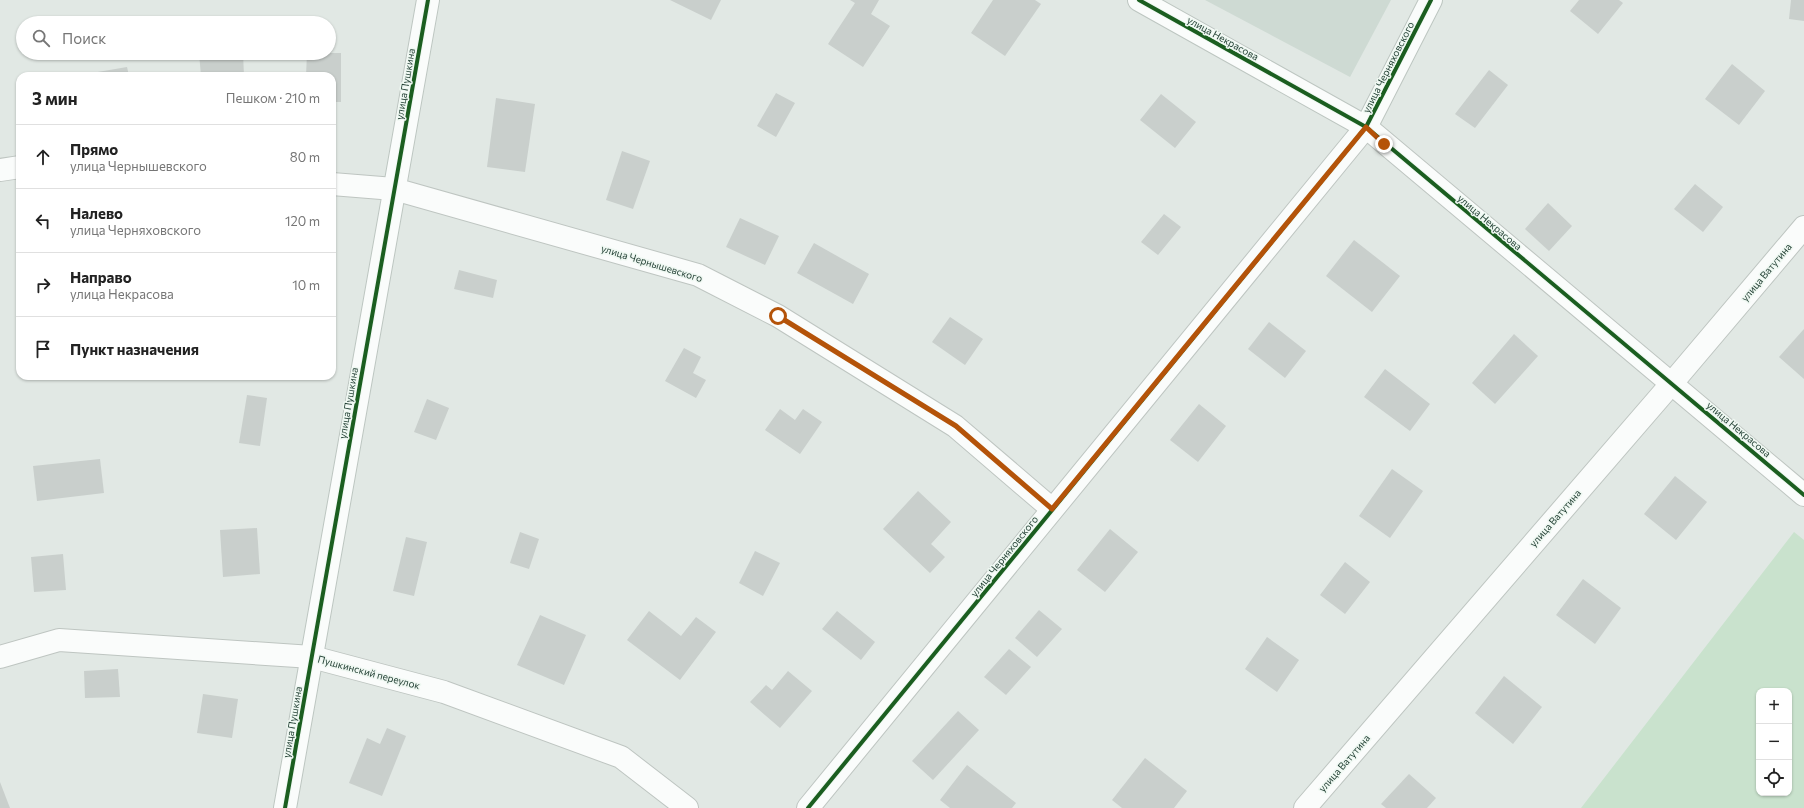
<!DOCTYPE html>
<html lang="ru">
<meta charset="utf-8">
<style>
:root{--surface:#fff;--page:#f2f2f2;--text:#222;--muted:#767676;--line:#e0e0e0}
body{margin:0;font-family:Commissioner,sans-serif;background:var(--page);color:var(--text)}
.controls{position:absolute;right:12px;bottom:12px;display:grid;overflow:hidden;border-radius:8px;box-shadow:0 1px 3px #0004}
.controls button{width:36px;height:36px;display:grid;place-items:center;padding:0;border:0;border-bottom:1px solid var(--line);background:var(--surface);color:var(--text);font:20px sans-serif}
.stop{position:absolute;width:12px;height:12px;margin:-9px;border:3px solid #b45309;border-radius:50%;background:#fff}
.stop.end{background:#b45309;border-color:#fff;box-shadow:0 1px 4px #0008}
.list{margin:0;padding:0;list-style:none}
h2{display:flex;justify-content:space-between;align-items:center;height:52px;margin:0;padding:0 16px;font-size:17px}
h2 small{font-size:13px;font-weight:400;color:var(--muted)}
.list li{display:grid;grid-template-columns:26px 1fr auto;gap:12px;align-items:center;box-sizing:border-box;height:64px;padding:0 16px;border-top:1px solid var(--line)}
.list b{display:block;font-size:15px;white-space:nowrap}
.list p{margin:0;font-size:13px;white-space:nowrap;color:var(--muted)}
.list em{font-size:13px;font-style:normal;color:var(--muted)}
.icon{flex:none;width:22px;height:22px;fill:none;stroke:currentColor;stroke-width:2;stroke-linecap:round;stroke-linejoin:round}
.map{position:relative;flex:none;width:1804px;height:808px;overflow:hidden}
.search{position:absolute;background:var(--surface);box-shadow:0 1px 3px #0004;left:16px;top:16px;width:320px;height:44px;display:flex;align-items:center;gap:10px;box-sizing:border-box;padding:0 14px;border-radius:22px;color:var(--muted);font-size:15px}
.panel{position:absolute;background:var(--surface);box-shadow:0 1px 3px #0004;left:16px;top:72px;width:320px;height:308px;border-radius:12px}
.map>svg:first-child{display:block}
.built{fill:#cedad3}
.green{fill:#c9e2cd;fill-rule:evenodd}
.building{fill:#c9cfcc}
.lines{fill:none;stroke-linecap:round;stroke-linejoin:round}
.street-casing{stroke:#bec5c1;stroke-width:24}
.secondary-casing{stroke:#bdc6c1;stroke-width:24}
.street{stroke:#fafcfb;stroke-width:22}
.secondary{stroke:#fafcfb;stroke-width:22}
.cycleway-casing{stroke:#eff8f2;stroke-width:6}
.cycleway{stroke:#1b5e20;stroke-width:4}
.route{stroke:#b45309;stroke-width:5}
.labels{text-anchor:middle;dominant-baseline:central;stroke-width:3;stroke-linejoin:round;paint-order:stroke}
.street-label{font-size:10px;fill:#1e3c30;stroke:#eff8f2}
</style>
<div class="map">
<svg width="1804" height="808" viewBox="0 0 1804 808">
<rect width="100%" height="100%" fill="#e1e8e4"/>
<polygon class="built" points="1205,0 1391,0 1350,77"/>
<path class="green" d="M1794 532 1804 540V808H1581ZM1759 691H1789V793H1759Z"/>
<g class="building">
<polygon points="670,0 721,0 711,20"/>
<polygon points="850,0 879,0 871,14 890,26 863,67 828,44 855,3"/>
<polygon points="993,0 1035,0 1041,4 1005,56 971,33"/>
<polygon points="1579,0 1619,0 1623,3 1598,34 1570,11"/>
<polygon points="1791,0 1804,0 1804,21 1789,19"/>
<polygon points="199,53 243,53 244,76 201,76"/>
<polygon points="307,53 341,53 341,102 332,102 332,76 306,76"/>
<polygon points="1732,64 1765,91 1739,125 1705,99"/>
<polygon points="127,67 129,76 80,76 80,75"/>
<polygon points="1489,70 1508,85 1475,128 1455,114"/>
<polygon points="776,93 795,103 776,137 757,126"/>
<polygon points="1161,94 1196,122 1175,148 1140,120"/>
<polygon points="496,98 535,104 525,172 487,167"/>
<polygon points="622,151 650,161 633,209 606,200"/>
<polygon points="1695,184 1723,207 1703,232 1674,209"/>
<polygon points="1548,203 1572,226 1549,251 1525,229"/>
<polygon points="1164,214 1181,227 1158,255 1141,242"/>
<polygon points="740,218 779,236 765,265 726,247"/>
<polygon points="1354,240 1400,276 1372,312 1326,276"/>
<polygon points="814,243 869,274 853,304 797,273"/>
<polygon points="459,270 497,280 493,298 454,289"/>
<polygon points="950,317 983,339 965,365 932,342"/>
<polygon points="1269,322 1306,351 1285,378 1248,349"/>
<polygon points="1804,329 1804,379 1779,357"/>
<polygon points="1514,334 1538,356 1495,404 1472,383"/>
<polygon points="684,348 701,357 693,373 706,380 696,398 665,381"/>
<polygon points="1385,369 1430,404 1410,431 1364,397"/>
<polygon points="247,395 267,398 260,446 239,443"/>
<polygon points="427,399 449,408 436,440 414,432"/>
<polygon points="1199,404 1226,426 1198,462 1170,440"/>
<polygon points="780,409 795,420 803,409 822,422 800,454 765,430"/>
<polygon points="100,459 104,493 37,501 33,466"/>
<polygon points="1392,469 1423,491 1390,538 1359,516"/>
<polygon points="1675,476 1707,502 1676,540 1644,514"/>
<polygon points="918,491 951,522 931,544 945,557 930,573 883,529"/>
<polygon points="257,528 260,574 223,577 220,530"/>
<polygon points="1110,529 1138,552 1105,592 1077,570"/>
<polygon points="520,532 539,539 529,569 510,563"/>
<polygon points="406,537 427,542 414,596 393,591"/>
<polygon points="755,551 780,563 763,596 739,583"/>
<polygon points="63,554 66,590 34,592 31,557"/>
<polygon points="1345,562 1370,582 1345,614 1320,595"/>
<polygon points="1583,579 1621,608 1595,644 1556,615"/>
<polygon points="1039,610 1062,629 1037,657 1015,638"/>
<polygon points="649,611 681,636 696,617 716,632 680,680 627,640"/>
<polygon points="837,611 875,642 861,660 822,629"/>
<polygon points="540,615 586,635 564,685 517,665"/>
<polygon points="1267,637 1299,660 1277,692 1245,669"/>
<polygon points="1009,649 1031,667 1006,695 984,677"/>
<polygon points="118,669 120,697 85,698 84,671"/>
<polygon points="788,671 812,691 780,728 750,702 766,685 772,690"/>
<polygon points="1504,676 1542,707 1513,744 1475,713"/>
<polygon points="203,694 238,699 232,738 197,733"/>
<polygon points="958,711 979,730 933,780 912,761"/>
<polygon points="387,728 406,736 382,796 349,783 367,738 380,744"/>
<polygon points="1145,758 1187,791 1174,808 1122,808 1112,800"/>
<polygon points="967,765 1016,803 1012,808 950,808 940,800"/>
<polygon points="1409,774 1436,798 1427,808 1386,808 1381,804"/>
<polygon points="0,782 10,808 0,808"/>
</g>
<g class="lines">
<g class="street-casing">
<g id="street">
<polyline points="0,170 20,167"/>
<polyline points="332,184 394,189 698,275 778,316 955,426 1052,509"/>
<polyline points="0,657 59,640 312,657 444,692 621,757 687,808"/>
<polyline points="808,808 1366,127 1804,495"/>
<polyline points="1305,808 1672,383 1804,227"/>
</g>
</g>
<g class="secondary-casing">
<g id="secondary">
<polyline points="1139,0 1366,127 1431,0"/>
<polyline points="285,808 428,0"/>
</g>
</g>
<use href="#street" class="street"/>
<use href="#secondary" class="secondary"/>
<g class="cycleway-casing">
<g id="cycleway">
<polyline points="1139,0 1366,127 1804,495"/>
<polyline points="285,808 428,0"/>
<polyline points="808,808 1366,127 1431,0"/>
</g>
</g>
<use href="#cycleway" class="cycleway"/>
</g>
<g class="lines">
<polyline class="route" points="778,316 956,426 1052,509 1366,127 1384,144"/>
</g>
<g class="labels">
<g class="street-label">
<text transform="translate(1223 38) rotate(29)">улица Некрасова</text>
<text transform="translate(1388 67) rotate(-63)">улица Черняховского</text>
<text transform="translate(405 84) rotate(-80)">улица Пушкина</text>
<text transform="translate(1490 222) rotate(40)">улица Некрасова</text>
<text transform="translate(652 263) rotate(17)">улица Чернышевского</text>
<text transform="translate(1766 272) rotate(-50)">улица Ватутина</text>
<text transform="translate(348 403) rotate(-80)">улица Пушкина</text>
<text transform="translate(1739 429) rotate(40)">улица Некрасова</text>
<text transform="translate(1555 518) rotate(-49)">улица Ватутина</text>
<text transform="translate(1004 556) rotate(-51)">улица Черняховского</text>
<text transform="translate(369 672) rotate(15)">Пушкинский переулок</text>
<text transform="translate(292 722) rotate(-80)">улица Пушкина</text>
<text transform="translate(1344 763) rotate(-49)">улица Ватутина</text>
</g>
</g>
</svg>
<div class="controls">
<button>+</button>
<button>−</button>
<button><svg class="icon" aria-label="locate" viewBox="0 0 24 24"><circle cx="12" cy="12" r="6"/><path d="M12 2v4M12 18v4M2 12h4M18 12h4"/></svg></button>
</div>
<div class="stop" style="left:778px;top:316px"></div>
<div class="stop end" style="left:1384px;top:144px"></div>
<div class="search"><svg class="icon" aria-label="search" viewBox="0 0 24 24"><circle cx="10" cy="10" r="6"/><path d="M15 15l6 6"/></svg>Поиск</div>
<section class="panel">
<h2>3 мин<small>Пешком · 210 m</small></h2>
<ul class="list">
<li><svg class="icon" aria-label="ahead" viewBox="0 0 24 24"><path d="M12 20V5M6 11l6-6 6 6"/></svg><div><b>Прямо</b><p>улица Чернышевского</p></div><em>80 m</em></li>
<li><svg class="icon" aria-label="left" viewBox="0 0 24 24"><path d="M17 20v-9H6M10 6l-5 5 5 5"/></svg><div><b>Налево</b><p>улица Черняховского</p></div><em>120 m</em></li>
<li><svg class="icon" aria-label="right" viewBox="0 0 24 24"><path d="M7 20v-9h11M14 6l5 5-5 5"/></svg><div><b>Направо</b><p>улица Некрасова</p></div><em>10 m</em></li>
<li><svg class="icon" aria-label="arrive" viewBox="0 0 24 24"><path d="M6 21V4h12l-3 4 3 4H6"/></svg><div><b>Пункт назначения</b></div></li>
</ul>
</section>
</div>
